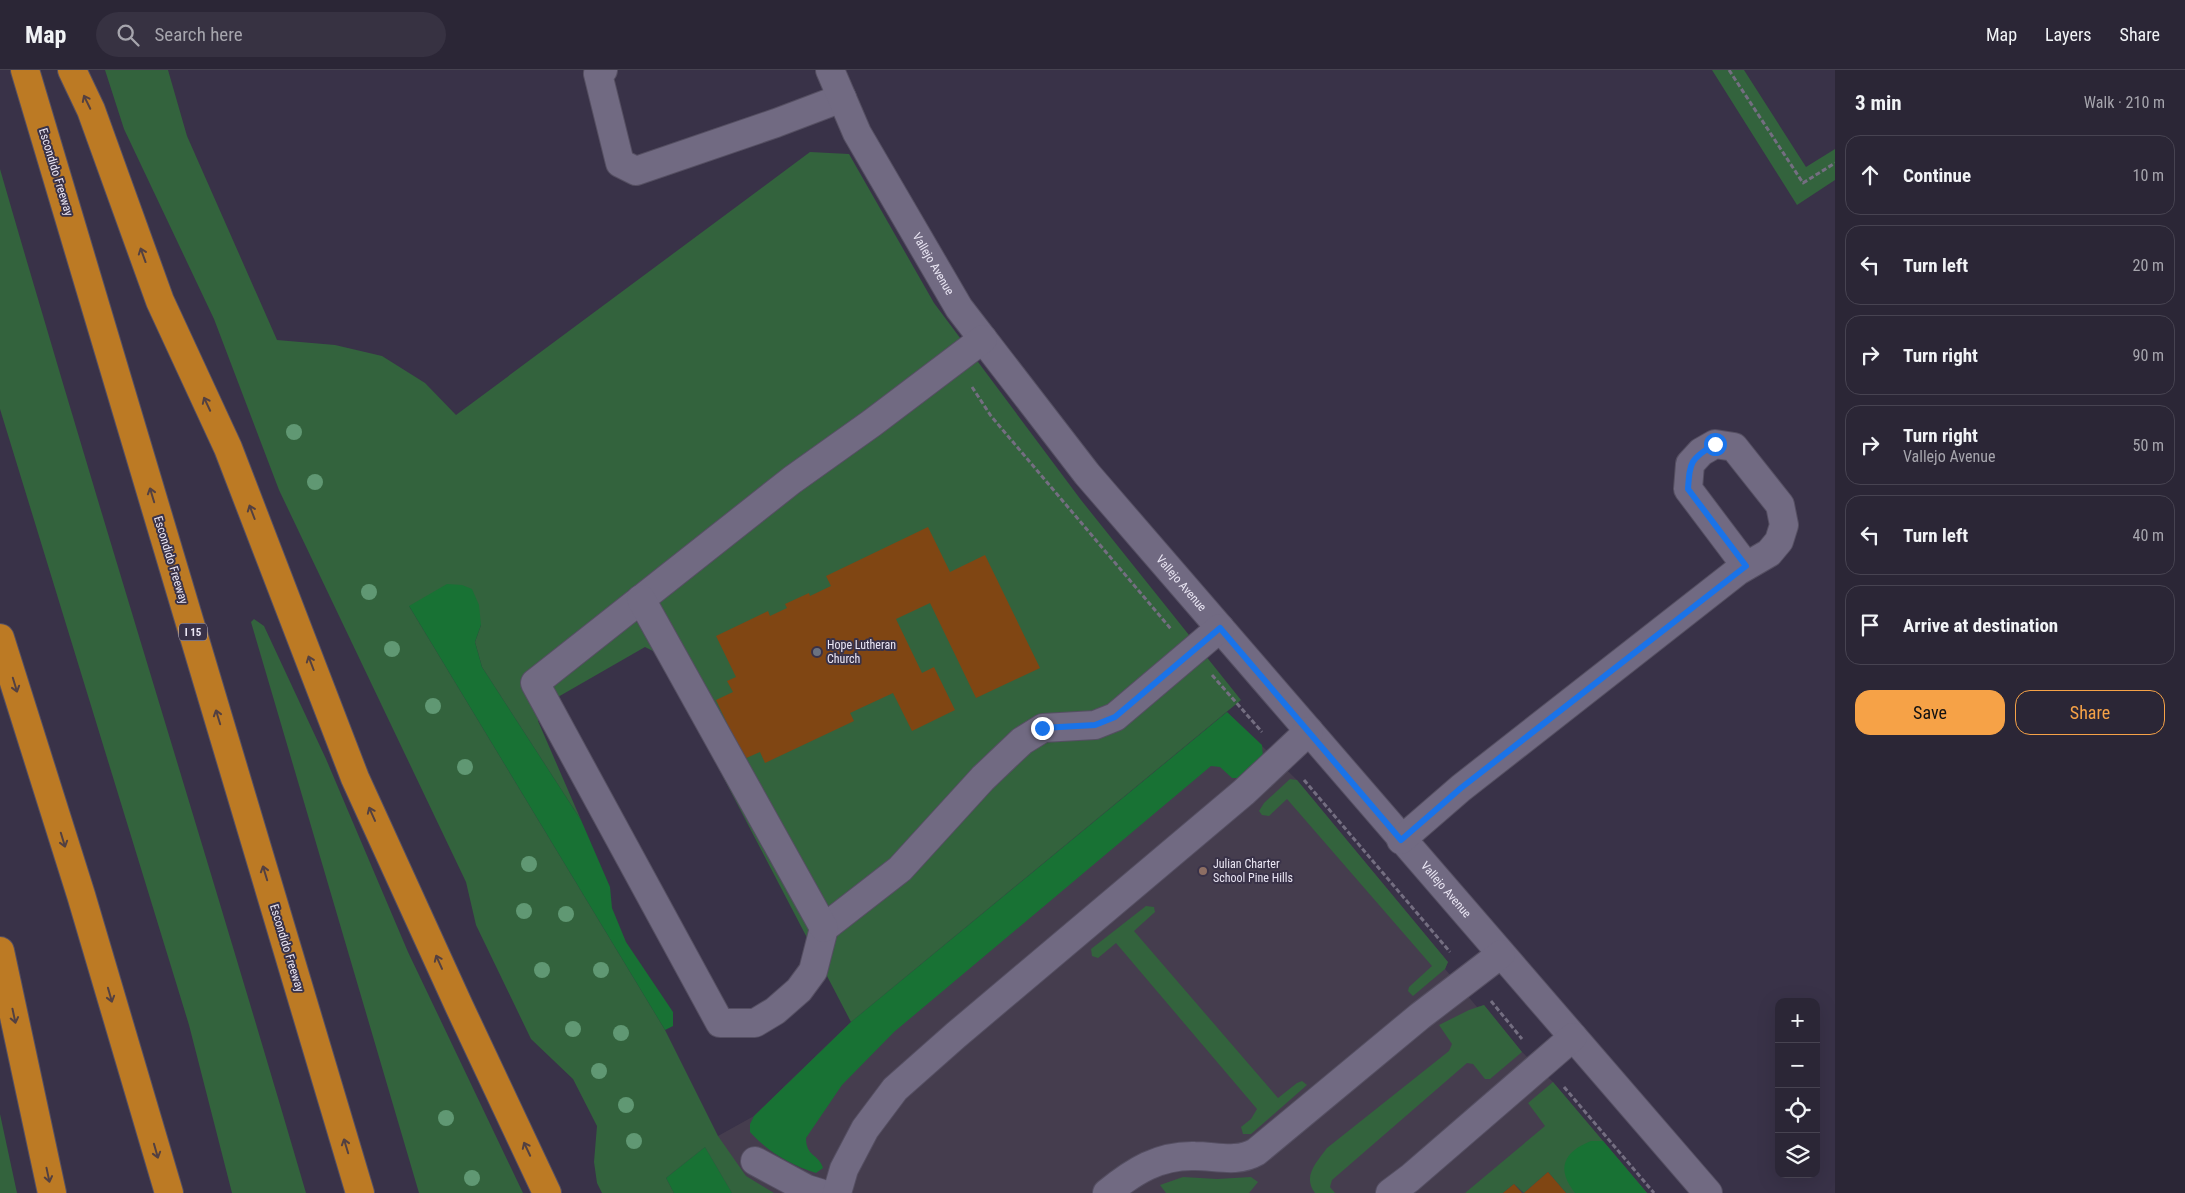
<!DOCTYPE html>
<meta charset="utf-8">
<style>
:root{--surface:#2b2636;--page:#373242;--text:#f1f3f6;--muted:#a6a5ad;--line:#474351;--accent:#f6a247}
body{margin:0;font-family:"Roboto Condensed",sans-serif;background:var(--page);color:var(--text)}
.controls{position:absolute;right:15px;bottom:15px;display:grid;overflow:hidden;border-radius:10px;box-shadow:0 5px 20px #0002}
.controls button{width:45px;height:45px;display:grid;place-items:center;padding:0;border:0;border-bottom:1px solid var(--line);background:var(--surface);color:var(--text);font:25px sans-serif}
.stop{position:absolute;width:15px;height:15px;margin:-11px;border:4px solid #1a73e8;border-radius:50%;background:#fff}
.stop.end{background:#1a73e8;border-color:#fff;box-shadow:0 1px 5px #0008}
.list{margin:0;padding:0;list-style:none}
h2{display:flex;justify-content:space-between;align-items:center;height:65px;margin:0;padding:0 20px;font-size:21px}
h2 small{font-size:16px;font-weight:400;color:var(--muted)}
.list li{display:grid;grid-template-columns:32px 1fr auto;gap:15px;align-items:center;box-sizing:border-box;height:80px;margin:0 10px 10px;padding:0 10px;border:1px solid var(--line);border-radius:15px}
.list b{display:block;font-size:19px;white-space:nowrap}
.list p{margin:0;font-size:16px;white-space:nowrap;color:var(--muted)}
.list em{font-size:16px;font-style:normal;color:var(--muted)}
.actions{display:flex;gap:10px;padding:15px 20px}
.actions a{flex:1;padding:11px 0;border:1px solid var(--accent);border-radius:15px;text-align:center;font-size:18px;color:var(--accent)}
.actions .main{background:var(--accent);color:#111}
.icon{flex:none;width:28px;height:28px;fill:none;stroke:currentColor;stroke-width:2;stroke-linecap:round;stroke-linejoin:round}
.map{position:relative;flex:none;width:1835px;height:1123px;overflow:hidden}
header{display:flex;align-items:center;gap:30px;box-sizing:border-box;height:70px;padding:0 25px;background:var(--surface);border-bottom:1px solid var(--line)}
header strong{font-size:24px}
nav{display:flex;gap:28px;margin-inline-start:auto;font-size:18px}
.search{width:350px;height:45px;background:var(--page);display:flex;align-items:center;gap:12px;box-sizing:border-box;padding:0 18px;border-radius:28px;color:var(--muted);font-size:19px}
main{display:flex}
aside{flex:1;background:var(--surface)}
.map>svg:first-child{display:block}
.education{fill:#453d4e}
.green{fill:#33633d}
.forest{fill:#187234}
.building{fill:#804613}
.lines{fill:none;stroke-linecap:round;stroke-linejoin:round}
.minor-casing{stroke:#554f62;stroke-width:30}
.highway-casing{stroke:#554f62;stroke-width:30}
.path{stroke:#746e81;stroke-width:3;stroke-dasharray:5 2.5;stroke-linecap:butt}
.minor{stroke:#716a82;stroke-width:28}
.highway{stroke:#bc7a24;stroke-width:28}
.tree{fill:#609873}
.oneway{stroke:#534041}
.route{stroke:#1a73e8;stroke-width:6}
.worship-dot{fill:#6b7280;stroke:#393248;stroke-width:2}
.education-dot{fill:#8d6e63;stroke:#393248;stroke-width:2}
.labels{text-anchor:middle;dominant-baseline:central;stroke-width:4;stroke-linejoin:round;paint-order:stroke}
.shield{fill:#393248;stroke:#b6b1c1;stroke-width:1}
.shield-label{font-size:11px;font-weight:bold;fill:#ebe7f5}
.street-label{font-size:12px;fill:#ebe7f5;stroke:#393248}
.poi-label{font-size:12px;fill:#ebe7f5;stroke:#393248;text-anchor:start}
</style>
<header>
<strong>Map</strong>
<div class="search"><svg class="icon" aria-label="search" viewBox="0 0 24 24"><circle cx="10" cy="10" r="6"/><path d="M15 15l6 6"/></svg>Search here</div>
<nav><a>Map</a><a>Layers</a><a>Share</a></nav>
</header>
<main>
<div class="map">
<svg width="1835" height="1123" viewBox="0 0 1835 1123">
<rect width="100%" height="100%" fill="#393248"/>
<polygon class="education" points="1227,642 1297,710 1448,892 1445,899 1477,937 1484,935 1522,982 1553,1012 1647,1123 674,1123 666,1108 718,1066 754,1046 851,952"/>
<g class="green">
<polygon points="105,0 168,0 187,66 277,270 335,275 382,286 425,313 456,345 810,82 849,84 934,233 1081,430 1241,630 851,952 659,584 645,577 544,635 538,651 581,750 482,597 475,572 481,555 409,536 665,960 718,1066 746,1106 774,1123 732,1123 705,1077 666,1108 674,1123 602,1123 597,1113 594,1092 597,1056 573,1009 531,969 476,855 466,812 279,420 214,249 124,59"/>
<polygon points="1712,0 1744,0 1806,97 1835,79 1835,110 1797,135"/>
<path d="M0 99C99 442 206 781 306 1123H232L189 955 0 339Z"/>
<polygon points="254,549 264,556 326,689 408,882 523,1123 419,1123 251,552"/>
<polygon points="1290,709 1297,710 1448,892 1445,899 1413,926 1408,921 1409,917 1432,896 1287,729 1269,746 1262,745 1259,741 1264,733"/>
<polygon points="1146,836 1154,837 1155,842 1134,861 1278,1028 1297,1013 1302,1011 1307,1015 1251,1064 1243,1064 1241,1057 1251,1049 1257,1039 1116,873 1098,888 1092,886 1091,879"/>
<path d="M1484 935 1522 982 1490 1009H1485L1473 994 1467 993 1332 1110 1330 1117 1335 1123H1315C1302 1106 1317 1092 1327 1078L1449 981 1452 974 1439 955 1469 940Z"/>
<polygon points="1553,1012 1647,1123 1566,1123 1548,1102 1524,1123 1514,1114 1503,1123 1465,1123 1545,1056 1528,1033"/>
<polygon points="0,1044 17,1123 0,1123"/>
<polygon points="1183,1107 1217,1109 1251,1107 1258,1112 1249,1123 1166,1123 1160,1115"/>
</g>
<g class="forest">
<polygon points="447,514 462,515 472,519 479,535 481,555 475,572 482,597 581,750 610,817 612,838 626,872 673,942 673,956 665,960 409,536"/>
<path d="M1227 642 1262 675 1263 687 1240 708H1232L1220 697 1211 696 894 962 842 1015 806 1068C806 1087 819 1084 823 1098L816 1103C791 1095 768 1082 750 1062V1054L754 1046 851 952Z"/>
<path d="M1591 1071H1603L1647 1123H1575C1556 1099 1563 1082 1591 1071Z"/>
<polygon points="705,1077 732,1123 674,1123 666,1108"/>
</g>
<g class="building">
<polygon points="928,457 950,502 985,485 1040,598 976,628 930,533 896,549 922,603 934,597 955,640 912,661 893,623 850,643 854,651 765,693 760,682 744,689 716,630 733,622 727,611 736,607 716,566 768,541 770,546 787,538 785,534 809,523 810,526 831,516 826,506"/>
<polygon points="1548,1102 1566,1123 1524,1123"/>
<polygon points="1514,1114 1522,1123 1503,1123"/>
</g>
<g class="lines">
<g class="minor-casing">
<g id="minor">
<polyline points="603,0 598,4 620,93 636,101 776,53 842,28"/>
<path id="s1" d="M830 0 857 63 959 238 1087 404 1708 1123"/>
<polyline points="983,269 872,353 792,410 535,613 720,953 755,953 775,941 799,920 813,901 824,858 900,799 983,708 1022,671 1043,658 1095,655 1115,647 1220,558"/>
<polyline points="641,529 824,858"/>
<polyline points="1401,770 1461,718 1738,501 1769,483 1779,471 1784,455 1780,435 1734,377 1715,374 1701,382 1690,394 1688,419 1746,496"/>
<polyline points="755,1091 807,1119 820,1123"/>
<polyline points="837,1123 844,1099 865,1059 895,1019 956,965 1244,722 1309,661"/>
<path d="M1107 1123C1134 1101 1159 1085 1195 1086 1216 1086 1237 1093 1256 1082L1420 946 1501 884"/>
<polyline points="1390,1123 1410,1108 1573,967"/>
</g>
</g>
<g class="highway-casing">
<g id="highway">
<polyline points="25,0 360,1123"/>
<polyline points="72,0 91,40 160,231 228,378 355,708 459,936 547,1123"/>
<polyline points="0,568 81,825 169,1123"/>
<polyline points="0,881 52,1123"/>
</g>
</g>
<g class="path">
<polyline points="1729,0 1803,113 1835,93"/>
<polyline points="972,317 991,346 1171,559"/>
<polyline points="1212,605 1262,662"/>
<polyline points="1304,710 1450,882"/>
<polyline points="1491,931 1522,969"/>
<polyline points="1564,1017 1654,1123"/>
</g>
<use href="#minor" class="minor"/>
<use href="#highway" class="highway"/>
</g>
<g class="tree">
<circle cx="294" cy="362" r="8"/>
<circle cx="315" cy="412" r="8"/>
<circle cx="369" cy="522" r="8"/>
<circle cx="392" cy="579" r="8"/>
<circle cx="433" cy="636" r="8"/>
<circle cx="465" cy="697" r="8"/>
<circle cx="529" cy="794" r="8"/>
<circle cx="524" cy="841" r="8"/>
<circle cx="566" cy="844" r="8"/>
<circle cx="542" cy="900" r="8"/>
<circle cx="601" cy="900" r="8"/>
<circle cx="573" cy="959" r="8"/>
<circle cx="621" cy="963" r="8"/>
<circle cx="599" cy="1001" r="8"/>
<circle cx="626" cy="1035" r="8"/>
<circle cx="446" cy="1048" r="8"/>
<circle cx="634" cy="1071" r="8"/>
<circle cx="472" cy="1108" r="8"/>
</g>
<defs><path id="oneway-shaft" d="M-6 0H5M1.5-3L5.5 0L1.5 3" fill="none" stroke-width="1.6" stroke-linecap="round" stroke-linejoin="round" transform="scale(1.25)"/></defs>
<g class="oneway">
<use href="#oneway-shaft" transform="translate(87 32) rotate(-116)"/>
<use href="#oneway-shaft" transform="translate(143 185) rotate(-110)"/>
<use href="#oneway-shaft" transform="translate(207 334) rotate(-115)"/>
<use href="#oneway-shaft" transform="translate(152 425) rotate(-107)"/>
<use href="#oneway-shaft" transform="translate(252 442) rotate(-111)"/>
<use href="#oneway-shaft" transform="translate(311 593) rotate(-111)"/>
<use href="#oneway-shaft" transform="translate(15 615) rotate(73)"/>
<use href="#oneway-shaft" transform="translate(218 647) rotate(-107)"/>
<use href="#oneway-shaft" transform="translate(372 744) rotate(-114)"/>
<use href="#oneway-shaft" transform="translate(63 770) rotate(73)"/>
<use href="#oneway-shaft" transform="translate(265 803) rotate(-107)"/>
<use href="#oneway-shaft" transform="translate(439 892) rotate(-114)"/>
<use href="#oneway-shaft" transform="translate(110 925) rotate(74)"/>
<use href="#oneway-shaft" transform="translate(14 946) rotate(78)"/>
<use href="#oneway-shaft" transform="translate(346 1076) rotate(-107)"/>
<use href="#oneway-shaft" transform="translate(527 1079) rotate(-115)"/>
<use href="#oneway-shaft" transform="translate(156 1081) rotate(74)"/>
<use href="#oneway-shaft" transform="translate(48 1105) rotate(78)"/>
</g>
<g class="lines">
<path class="route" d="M1042 658 1095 655 1115 647 1220 558 1401 770 1461 718 1746 496 1688 419C1690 392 1690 389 1715 374"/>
</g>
<circle class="worship-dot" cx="817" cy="582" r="5"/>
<circle class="education-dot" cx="1203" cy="801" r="5"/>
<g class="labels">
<rect class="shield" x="179" y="553.5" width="28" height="17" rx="4"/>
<g class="shield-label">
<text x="193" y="562">I 15</text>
</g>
<g class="street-label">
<text transform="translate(56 102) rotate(73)">Escondido Freeway</text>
<text stroke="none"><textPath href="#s1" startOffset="220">Vallejo Avenue</textPath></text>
<text transform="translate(171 490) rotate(73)">Escondido Freeway</text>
<text stroke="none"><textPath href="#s1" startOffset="625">Vallejo Avenue</textPath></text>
<text stroke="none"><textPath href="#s1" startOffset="1030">Vallejo Avenue</textPath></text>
<text transform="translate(287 878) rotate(73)">Escondido Freeway</text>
</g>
<g class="poi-label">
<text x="827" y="575">Hope Lutheran<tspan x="827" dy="14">Church</tspan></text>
<text x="1213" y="794">Julian Charter<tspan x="1213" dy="14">School Pine Hills</tspan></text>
</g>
</g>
</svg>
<div class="controls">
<button>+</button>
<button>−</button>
<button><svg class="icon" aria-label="locate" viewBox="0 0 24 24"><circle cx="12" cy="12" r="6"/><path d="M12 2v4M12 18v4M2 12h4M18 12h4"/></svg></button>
<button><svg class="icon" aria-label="layers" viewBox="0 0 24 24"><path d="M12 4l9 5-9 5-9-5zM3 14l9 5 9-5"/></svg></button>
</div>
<div class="stop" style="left:1715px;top:374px"></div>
<div class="stop end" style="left:1042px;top:658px"></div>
</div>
<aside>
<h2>3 min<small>Walk · 210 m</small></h2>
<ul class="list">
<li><svg class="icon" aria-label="ahead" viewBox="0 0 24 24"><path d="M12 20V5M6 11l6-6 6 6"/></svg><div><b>Continue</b></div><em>10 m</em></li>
<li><svg class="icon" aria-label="left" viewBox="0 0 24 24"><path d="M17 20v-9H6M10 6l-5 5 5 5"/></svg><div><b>Turn left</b></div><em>20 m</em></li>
<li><svg class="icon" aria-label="right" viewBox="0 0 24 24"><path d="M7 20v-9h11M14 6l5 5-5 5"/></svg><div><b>Turn right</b></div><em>90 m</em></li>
<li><svg class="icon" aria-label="right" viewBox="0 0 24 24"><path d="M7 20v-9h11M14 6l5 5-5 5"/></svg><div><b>Turn right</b><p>Vallejo Avenue</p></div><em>50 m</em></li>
<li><svg class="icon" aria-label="left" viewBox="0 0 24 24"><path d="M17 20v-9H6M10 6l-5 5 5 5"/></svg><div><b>Turn left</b></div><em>40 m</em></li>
<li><svg class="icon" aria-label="arrive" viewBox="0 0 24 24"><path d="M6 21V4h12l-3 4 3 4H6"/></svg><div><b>Arrive at destination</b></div></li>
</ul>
<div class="actions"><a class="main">Save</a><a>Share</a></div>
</aside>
</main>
